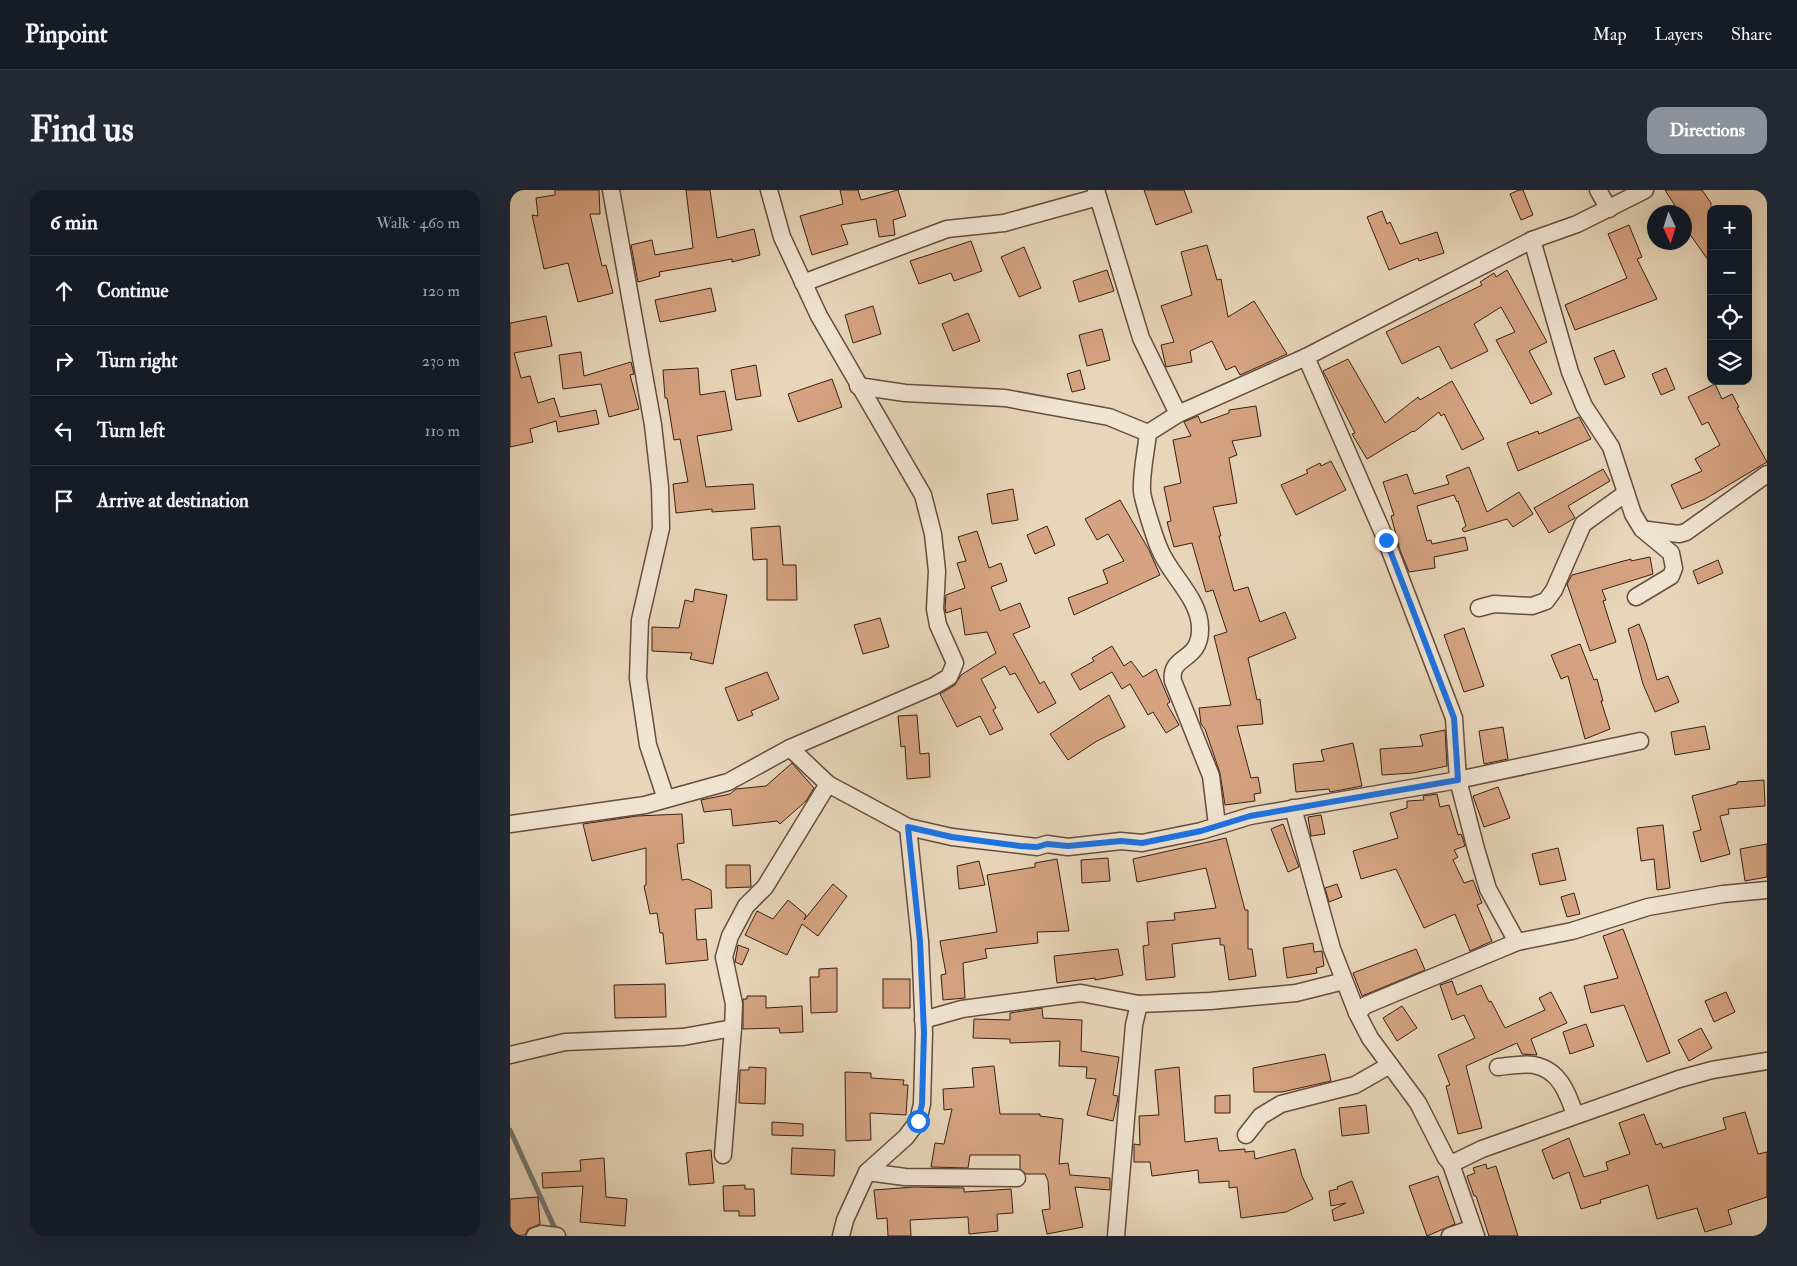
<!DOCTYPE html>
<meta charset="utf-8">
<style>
:root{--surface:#171b24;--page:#242831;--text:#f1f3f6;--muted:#9ea1a6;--line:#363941;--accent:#8c9099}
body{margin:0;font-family:"IM FELL Double Pica",serif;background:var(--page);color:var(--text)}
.controls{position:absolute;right:15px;top:15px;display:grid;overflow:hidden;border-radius:10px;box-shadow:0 5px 20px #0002}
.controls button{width:45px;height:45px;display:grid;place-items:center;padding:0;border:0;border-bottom:1px solid var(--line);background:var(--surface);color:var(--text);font:25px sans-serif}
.compass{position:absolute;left:1137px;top:15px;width:45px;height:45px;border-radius:50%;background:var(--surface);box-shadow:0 5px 20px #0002;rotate:176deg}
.stop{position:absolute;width:15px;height:15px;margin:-11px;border:4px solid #1a73e8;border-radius:50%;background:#fff}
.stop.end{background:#1a73e8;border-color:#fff;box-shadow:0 1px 5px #0008}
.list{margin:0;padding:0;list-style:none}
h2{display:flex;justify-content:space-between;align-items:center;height:65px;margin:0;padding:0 20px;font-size:21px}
h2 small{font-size:16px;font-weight:400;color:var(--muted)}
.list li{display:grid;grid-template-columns:32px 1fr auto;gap:15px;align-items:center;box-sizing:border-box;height:70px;padding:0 20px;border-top:1px solid var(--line)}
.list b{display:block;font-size:19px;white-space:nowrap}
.list em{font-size:16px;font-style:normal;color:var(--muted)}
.icon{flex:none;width:28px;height:28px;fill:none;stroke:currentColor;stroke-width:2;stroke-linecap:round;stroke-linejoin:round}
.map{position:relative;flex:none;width:1257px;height:1046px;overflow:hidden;border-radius:15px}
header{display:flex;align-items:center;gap:30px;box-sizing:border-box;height:70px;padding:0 25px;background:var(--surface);border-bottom:1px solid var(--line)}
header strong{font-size:24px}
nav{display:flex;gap:28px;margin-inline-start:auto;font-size:18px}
.intro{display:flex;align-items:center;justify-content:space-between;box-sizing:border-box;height:120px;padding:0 30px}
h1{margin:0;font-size:35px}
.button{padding:12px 22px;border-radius:15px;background:var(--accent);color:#fff;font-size:18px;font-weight:700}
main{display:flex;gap:30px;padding:0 30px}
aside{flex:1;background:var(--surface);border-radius:15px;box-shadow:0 5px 20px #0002}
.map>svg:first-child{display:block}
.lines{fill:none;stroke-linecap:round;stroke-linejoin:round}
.stream{stroke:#727a75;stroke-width:5}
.building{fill:#d5a381;stroke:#3a1f13}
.minor-casing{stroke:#664d3d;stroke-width:19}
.minor{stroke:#f0e4d2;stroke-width:16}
.route{stroke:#1a73e8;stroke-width:6}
</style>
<header>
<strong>Pinpoint</strong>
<nav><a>Map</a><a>Layers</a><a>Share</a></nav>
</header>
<div class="intro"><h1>Find us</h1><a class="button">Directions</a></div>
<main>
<aside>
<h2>6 min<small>Walk · 460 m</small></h2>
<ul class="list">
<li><svg class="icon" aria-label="ahead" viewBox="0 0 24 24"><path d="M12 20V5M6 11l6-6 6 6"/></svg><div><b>Continue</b></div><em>120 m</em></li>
<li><svg class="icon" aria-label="right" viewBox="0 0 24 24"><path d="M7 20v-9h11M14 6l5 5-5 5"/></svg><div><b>Turn right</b></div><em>230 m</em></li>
<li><svg class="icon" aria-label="left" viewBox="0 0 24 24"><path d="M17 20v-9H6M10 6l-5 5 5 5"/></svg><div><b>Turn left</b></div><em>110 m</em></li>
<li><svg class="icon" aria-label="arrive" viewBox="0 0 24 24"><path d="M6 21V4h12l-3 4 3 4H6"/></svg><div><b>Arrive at destination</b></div></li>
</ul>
</aside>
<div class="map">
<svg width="1257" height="1046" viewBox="0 0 1257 1046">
<rect width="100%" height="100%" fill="#e8d6ba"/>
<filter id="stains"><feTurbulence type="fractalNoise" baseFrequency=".004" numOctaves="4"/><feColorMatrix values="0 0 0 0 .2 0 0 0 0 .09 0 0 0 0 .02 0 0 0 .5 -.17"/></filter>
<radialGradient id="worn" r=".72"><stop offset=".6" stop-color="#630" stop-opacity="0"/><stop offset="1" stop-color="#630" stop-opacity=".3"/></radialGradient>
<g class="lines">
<polyline class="stream" points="0,940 47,1043"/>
</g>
<g class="building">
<polygon points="45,0 89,0 90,24 80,24 92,76 96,75 103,103 68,112 58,73 34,79 22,25 28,26 26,8 45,5"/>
<polygon points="176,0 200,0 207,48 244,39 250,65 222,72 222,69 149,82 150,86 128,92 121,55 142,50 145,65 183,58"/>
<polygon points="330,0 348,0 351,10 388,0 396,26 383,30 385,45 369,47 366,29 331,35 338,54 302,65 290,26 333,14"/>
<polygon points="634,0 674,0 682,22 646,35"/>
<polygon points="1009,0 1013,0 1023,25 1011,30 1000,4"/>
<polygon points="1155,0 1192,0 1201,13 1201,74 1174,36 1174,22 1169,22"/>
<polygon points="872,21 877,34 880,32 890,54 927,42 934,63 909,71 908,68 879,80 857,27"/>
<polygon points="1119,35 1132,67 1127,69 1147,109 1065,140 1055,115 1117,88 1098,44"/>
<polygon points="461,51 472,81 444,91 441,83 409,94 400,71"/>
<polygon points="697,55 707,90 711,89 718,127 744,111 777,164 730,185 725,176 716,180 702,151 680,161 682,172 656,177 651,155 664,152 651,116 682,105 671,62"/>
<polygon points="514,57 531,98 509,107 491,67"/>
<polygon points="597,80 604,101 569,112 563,91"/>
<polygon points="997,80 1037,152 1019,161 1042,204 1021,214 986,150 1005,142 991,117 964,134 978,161 941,179 929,156 892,174 876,142 972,95 970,92 984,83 986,87"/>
<polygon points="201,98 206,121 150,132 145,110"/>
<polygon points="363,116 371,144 343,153 335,125"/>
<polygon points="458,123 470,151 443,161 432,134"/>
<polygon points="36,126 42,156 4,163 11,188 20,186 28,213 44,208 50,227 86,220 89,234 48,242 46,231 20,239 23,252 0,257 0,133"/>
<polygon points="592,139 600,170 577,176 569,145"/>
<polygon points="1104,160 1115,187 1095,195 1084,168"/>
<polygon points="71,162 74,186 121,172 124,184 120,185 129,219 99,227 91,194 53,199 49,165"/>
<polygon points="838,169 875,233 908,207 910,210 942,191 974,249 952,260 934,224 931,226 929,222 904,242 903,241 857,269 842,244 845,243 813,181"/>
<polygon points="246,175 251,206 226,210 221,180"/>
<polygon points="188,178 190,205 215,201 222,240 187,246 196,297 243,294 245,319 202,322 202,319 166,323 163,294 178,292 170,249 164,250 157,208 155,208 153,180"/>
<polygon points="1156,178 1165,199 1151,205 1142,184"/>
<polygon points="570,180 575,199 562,202 557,184"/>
<polygon points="322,189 332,217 288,232 278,204"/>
<polygon points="1205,194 1212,209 1222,204 1229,217 1227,218 1257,272 1195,309 1172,319 1161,295 1192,281 1185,269 1210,255 1198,232 1192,235 1178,207"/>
<polygon points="746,216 751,246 722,251 727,265 719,268 727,313 703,317 711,346 709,346 724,401 738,397 750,432 775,422 786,448 738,468 747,510 750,509 753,534 727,536 741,588 748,587 751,603 744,604 745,611 715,615 710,583 695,539 691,534 689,518 721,515 704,446 717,442 703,400 696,402 682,353 664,357 657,332 661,331 654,297 671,293 663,250 681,246 674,232 688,226 691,233 719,223 719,220"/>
<polygon points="1069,227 1081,249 1008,281 997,253 1028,241 1029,244"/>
<polygon points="821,271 836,300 786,325 771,295 798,283 796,280 810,273 811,276"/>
<polygon points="959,277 977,322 1009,302 1023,324 1003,337 997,329 954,342 952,339 956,336 948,311 947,312 944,305 907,316 917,351 921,350 922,354 955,347 958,360 924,367 925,378 899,382 890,360 881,326 884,325 873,292 897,284 904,304 939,294 936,286"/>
<polygon points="1093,279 1100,291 1058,316 1065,328 1039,343 1024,318"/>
<polygon points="503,299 508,330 482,334 477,304"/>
<polygon points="610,310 639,360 650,385 564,425 558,408 598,393 593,380 614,371 598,344 587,350 575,329"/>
<polygon points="270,336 273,375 286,375 287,410 257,410 257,369 243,370 241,338"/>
<polygon points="537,336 545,355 525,364 517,345"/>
<polygon points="467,341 479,378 491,373 497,391 481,397 490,421 510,413 520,437 503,444 530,494 534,491 546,513 528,523 505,483 500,485 495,476 471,489 486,518 483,520 493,539 480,545 470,526 447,537 430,504 445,495 451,485 486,463 477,442 455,445 451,418 436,423 435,418 436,405 455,398 447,373 456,371 448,347"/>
<polygon points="1140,367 1143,384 1092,400 1096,410 1093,411 1106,452 1080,461 1057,394 1062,385 1121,369 1121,371"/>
<polygon points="1208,370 1213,383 1188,394 1183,381"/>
<polygon points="185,399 217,405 203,474 180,469 182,463 142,461 142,437 169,438 175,410 183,412"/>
<polygon points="370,428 379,457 353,464 344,435"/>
<polygon points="1129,434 1136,452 1147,490 1158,486 1169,512 1145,522 1133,494 1118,439"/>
<polygon points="954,438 974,496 954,502 934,445"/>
<polygon points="1070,454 1084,490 1087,489 1093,511 1091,511 1100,539 1075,549 1058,486 1051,489 1041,465"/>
<polygon points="602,456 614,476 621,471 633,487 646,479 660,512 657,514 669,535 656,543 643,522 638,525 620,494 612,499 602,482 570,500 561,484 584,471 582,468"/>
<polygon points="257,482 269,509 241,521 243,525 228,531 215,498"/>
<polygon points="599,505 615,537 587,551 558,570 540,544"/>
<polygon points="407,525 410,564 419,563 420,587 397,589 395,556 391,557 388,526"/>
<polygon points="1195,536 1200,559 1165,565 1161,542"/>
<polygon points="993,537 998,569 974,574 969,541"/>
<polygon points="935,540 937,576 903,583 872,585 870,559 913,556 910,545"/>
<polygon points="843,553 852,596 820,602 819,599 786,602 783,574 814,571 811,560"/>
<polygon points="282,573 304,598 296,611 270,634 267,631 223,636 221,619 194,622 191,610 220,604 226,599 256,596"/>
<polygon points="1254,590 1255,616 1218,619 1219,624 1210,626 1220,664 1191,672 1183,642 1191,640 1182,606 1227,594 1227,592"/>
<polygon points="988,597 1000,628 974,637 963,606"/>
<polygon points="927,604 930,617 939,615 948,645 951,644 953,649 955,656 944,660 948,667 943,670 954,693 963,690 972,713 967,715 982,751 960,761 945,724 914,738 886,679 851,689 843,661 888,648 880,623 897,618 897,611 914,610 913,606"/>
<polygon points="172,624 174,653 167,654 172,690 178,689 201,700 202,718 185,719 187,750 196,749 198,770 156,774 153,743 150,743 147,723 140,724 134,696 136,695 136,658 82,671 73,634 127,626"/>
<polygon points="811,625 815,644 801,646 798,627"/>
<polygon points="773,634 789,677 778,682 761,639"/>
<polygon points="1153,635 1160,698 1147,700 1144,669 1131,671 1127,638"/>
<polygon points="716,648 735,720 738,720 738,759 742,759 746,786 719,790 714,755 710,755 710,748 662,754 665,787 636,790 633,756 639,755 637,732 665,730 664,723 706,718 696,678 627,692 623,669"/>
<polygon points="1257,654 1257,687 1235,691 1230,659"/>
<polygon points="1048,658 1056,690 1030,695 1022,664"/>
<polygon points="598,668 600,691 572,693 571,670"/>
<polygon points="547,669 559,741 527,742 528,753 475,759 477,768 453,773 455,808 433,810 431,785 436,784 430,751 487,742 477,685 525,677 525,673"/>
<polygon points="469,671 475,695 449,699 447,676"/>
<polygon points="216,675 240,675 241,697 216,698"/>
<polygon points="323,694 337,706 308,746 292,734 277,765 235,745 247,721 263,729 278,710 296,725 294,730"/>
<polygon points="827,694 832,707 819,712 815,698"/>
<polygon points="1064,703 1070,724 1057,727 1051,707"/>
<polygon points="1113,739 1160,863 1137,872 1114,815 1081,823 1074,796 1108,788 1093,746"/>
<polygon points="803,753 804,762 812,761 814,776 806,778 807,783 777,788 773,758"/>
<polygon points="228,755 239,759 232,775 225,772"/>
<polygon points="608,759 613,785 585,790 585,788 547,793 544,766"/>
<polygon points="906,759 915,780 852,806 843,783"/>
<polygon points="327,778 327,822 301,823 300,787 309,787 309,779"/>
<rect x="373" y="789" width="27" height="29"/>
<polygon points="942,791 947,805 971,795 979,812 981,811 995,838 1035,820 1029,808 1041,802 1057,833 1021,849 1027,865 1012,864 1007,853 956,876 972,938 948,944 936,896 940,895 928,865 965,848 954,825 942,830 930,795"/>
<polygon points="155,794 156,827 105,828 104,795"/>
<polygon points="1216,802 1225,822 1204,832 1195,811"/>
<polygon points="237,806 256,806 256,818 292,816 293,842 270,843 269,838 233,839 233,809 237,809"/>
<polygon points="892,816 907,838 887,851 873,828"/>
<polygon points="532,818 533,828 572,830 571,861 609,867 603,905 608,906 607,913 603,931 577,925 586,889 576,888 577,877 549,876 550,851 500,853 500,849 463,848 464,829 500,830 500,823"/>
<polygon points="1076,834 1084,856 1060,864 1053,842"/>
<polygon points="1191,838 1202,858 1179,871 1168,850"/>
<polygon points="815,864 821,891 772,902 744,902 743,878"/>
<polygon points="484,876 490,924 530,924 530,926 553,929 549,974 558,973 560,985 600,988 600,1000 565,997 573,1037 537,1044 532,1020 540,1019 538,991 535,984 516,984 510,979 510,965 460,965 458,978 421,977 425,953 434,954 442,919 434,920 433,899 464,897 462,878"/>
<polygon points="239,877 256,878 255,914 229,913 230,880 239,880"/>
<polygon points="669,877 675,952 707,948 709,961 735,959 735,962 744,961 745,969 785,959 792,986 803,1009 776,1022 731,1028 727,997 719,998 719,991 689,993 688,980 642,986 640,972 624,972 624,954 630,955 629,926 649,925 645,880"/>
<polygon points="335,882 361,883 361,888 394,890 393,895 398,895 396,925 360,923 361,950 336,951"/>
<polygon points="720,905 720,923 705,923 705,906"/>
<polygon points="856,915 859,943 832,946 829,918"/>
<polygon points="1235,922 1248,964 1257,962 1257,1007 1218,1020 1222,1034 1195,1042 1187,1018 1147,1029 1138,995 1090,1010 1091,1013 1071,1019 1059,982 1043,989 1032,960 1059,948 1074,987 1098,980 1096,972 1120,964 1109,933 1134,924 1146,955 1151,953 1153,958 1216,939 1213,928"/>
<polygon points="262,932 293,934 293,946 262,945"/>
<polygon points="282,958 325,960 324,986 281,984"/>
<polygon points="201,960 204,993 179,995 176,963"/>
<polygon points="94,968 96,1007 117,1009 115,1036 70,1032 73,996 33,998 32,983 71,981 70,970"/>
<polygon points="976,974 977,979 986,976 1008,1046 979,1046 966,1006 964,1006 957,986 965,983 963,978"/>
<polygon points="928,986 945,1034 917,1046 899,996"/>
<polygon points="842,991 854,1023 824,1031 822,1020 836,1013 821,1016 819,1001 828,999 827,997"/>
<polygon points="235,995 235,999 244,999 245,1026 229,1026 229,1021 214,1021 213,996"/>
<polygon points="404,997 454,998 454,1002 501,999 503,1023 487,1024 488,1041 459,1044 458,1027 400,1030 401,1046 378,1046 377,1028 367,1029 364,1000"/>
<polygon points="28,1007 30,1034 18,1039 15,1045 0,1046 0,1009"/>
</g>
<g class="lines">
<g class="minor-casing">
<g id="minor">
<polyline points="101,0 143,235 150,297 151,338 130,430 128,488 138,555 156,609"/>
<polyline points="586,0 631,148 668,224"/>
<polyline points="1088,0 1099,19"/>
<polyline points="1022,50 1060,182 1074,216 1101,257 1123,324 1132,339 1161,363 1164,378 1161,386 1126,407"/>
<polyline points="293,93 437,39 494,33 588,7"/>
<polyline points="796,167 876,350 944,528 948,590 966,659 978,699 1007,752"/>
<polyline points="348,196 395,203 495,208 599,227 638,243 668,224 796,167 1022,50 1067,34 1135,0"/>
<path d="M638 243C636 262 631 283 632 301 632 308 646 352 650 360 660 385 690 409 690 438 691 473 659 464 663 491L701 586 707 635"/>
<polyline points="1138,340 1169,344 1176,342 1257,284"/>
<polyline points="969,418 984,414 1022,416 1036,411 1044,400 1073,334 1116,303"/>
<polyline points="280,558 318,594 398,637 442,647 527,657 537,654 558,657 611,651 632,653 691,641 740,626 948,590 1130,551"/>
<polyline points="783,618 822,759 847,823 860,848 908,913 936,968 941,974 966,1046"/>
<polyline points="0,634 135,615 218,592 280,558 424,496 439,487 445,473 428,435 425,419 427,381 423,344 413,305 309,126 272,47 259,0"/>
<polyline points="847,823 856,815 1007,752 1062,741 1138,717 1213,704 1257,700"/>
<polyline points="413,830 452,819 571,803 629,814 700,811 786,803 834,791"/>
<polyline points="0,865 55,852 173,847 223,838 224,814 214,767 220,746 236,716 255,697 318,594"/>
<path d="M988 877C999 876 1013 873 1024 875 1050 880 1058 904 1065 925"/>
<polyline points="736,945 751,926 771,914 845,895 880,875"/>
<polyline points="213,965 223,838"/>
<polyline points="941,974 972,959 1169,889 1202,880 1257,871"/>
<polyline points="357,982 395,987 507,988"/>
<polyline points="25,1046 31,1044 47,1046"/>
<polyline points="331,1046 335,1030 357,982 396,947 408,931 412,914 414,843 410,751 398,637"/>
<polyline points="606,1046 624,835 629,814"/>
<polyline points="940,1046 963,1038"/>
</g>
</g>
<use href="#minor" class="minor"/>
</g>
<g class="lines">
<polyline class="route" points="408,931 412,914 414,843 410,751 398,637 442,647 510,656 527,657 537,654 558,656 611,651 632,653 691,641 740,626 948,590 944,528 876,350"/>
</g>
<rect width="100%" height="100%" filter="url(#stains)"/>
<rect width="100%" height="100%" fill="url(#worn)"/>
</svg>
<div class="controls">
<button>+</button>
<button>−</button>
<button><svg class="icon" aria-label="locate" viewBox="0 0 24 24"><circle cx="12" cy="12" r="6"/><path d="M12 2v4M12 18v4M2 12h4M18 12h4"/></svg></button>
<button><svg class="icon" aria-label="layers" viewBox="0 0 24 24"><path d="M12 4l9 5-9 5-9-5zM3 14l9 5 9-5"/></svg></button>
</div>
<svg class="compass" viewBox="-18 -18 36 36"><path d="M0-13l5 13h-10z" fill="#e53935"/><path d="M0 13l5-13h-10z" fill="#9ea1a6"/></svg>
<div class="stop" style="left:408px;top:931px"></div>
<div class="stop end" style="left:876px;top:350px"></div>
</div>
</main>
